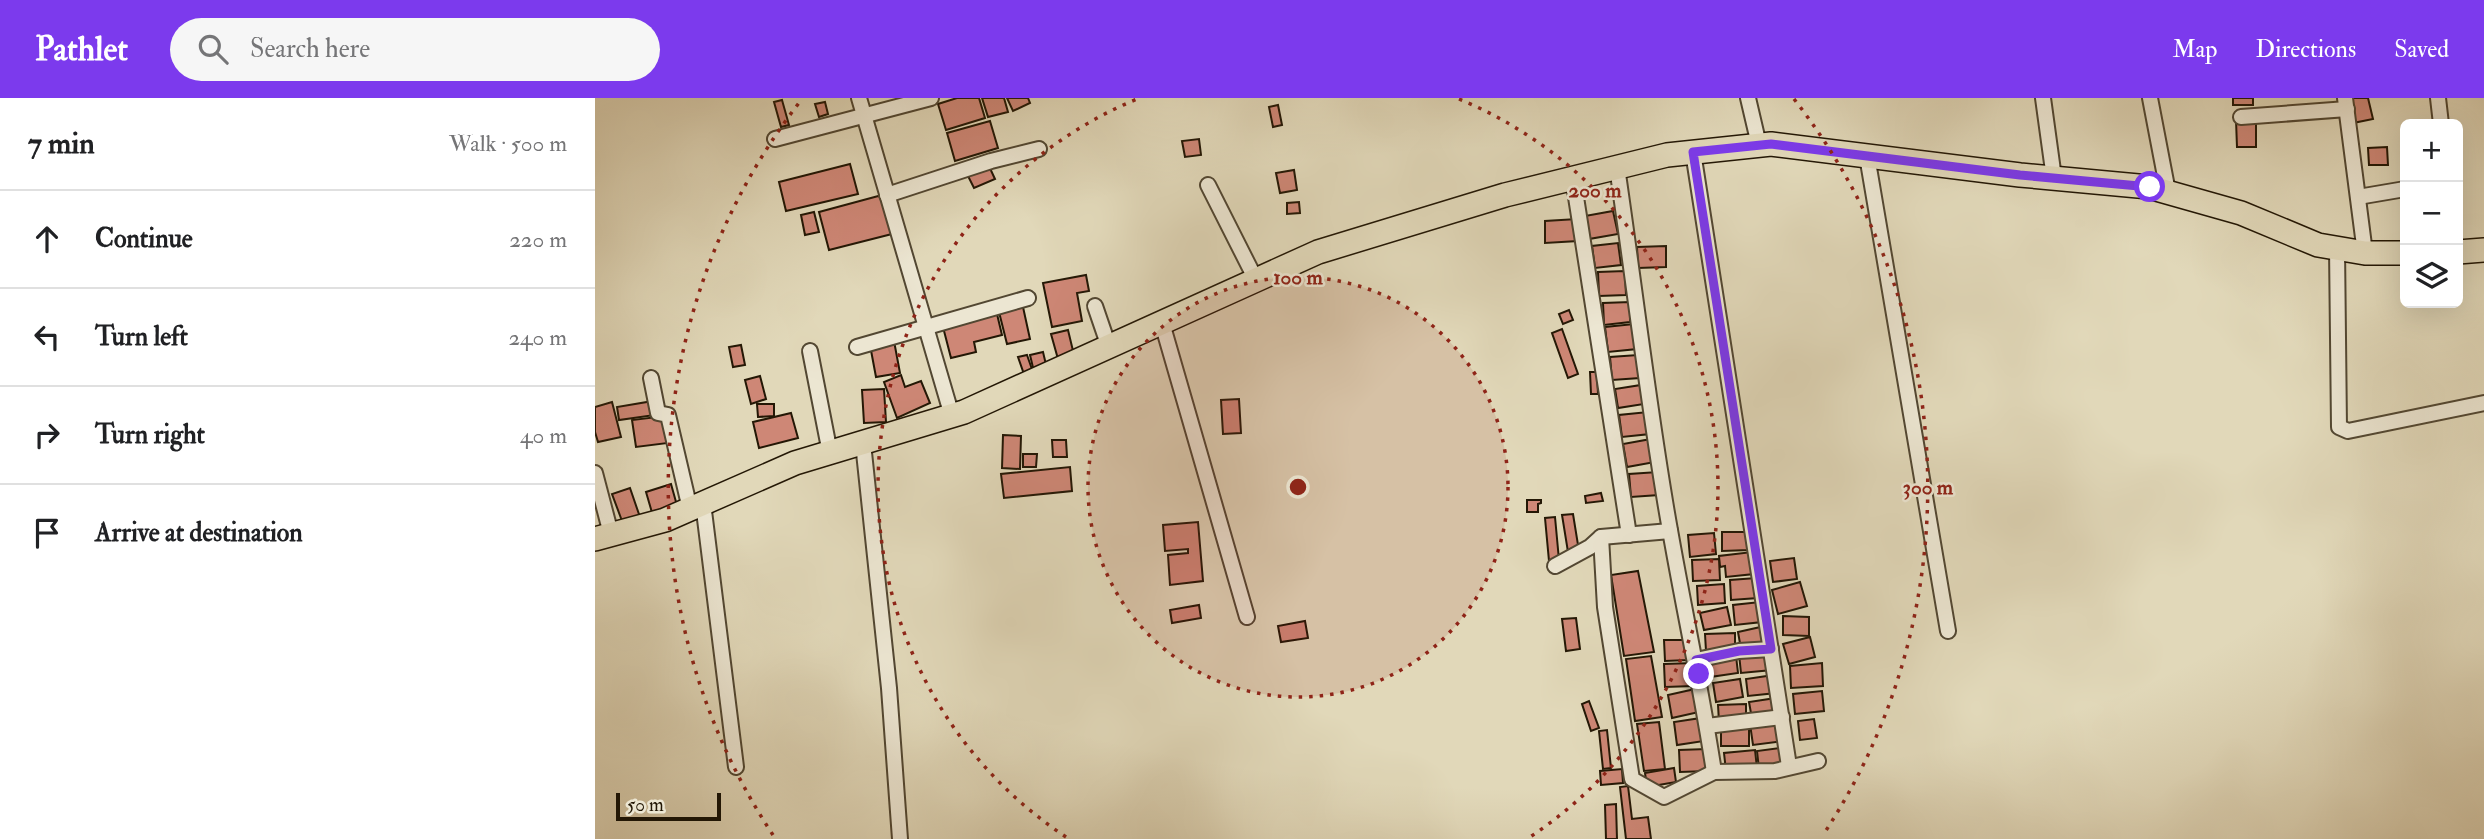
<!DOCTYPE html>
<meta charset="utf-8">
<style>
:root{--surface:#fff;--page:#f6f6f6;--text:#202124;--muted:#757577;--line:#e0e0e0;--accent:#7c3aed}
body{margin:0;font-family:"IM FELL Double Pica",serif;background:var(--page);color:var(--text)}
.controls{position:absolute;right:21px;top:21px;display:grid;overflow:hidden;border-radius:10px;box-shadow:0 7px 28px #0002}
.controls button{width:63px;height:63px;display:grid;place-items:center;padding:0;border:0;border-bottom:2px solid var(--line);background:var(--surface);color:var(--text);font:35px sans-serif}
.scale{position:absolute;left:21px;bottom:18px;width:105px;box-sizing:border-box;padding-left:7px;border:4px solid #231705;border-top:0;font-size:19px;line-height:24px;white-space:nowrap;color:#231705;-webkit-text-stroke:5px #ece6d2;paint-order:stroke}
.stop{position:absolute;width:21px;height:21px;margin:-16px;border:5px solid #7c3aed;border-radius:50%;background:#fff}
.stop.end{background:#7c3aed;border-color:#fff;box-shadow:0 2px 7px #0008}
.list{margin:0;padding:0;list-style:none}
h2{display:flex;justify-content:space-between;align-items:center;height:91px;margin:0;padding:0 28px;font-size:30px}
h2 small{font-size:23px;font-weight:400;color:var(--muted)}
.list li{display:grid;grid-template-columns:46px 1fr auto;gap:21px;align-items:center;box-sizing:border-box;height:98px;padding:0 28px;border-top:2px solid var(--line)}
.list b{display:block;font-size:26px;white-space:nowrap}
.list em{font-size:23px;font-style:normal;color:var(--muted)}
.icon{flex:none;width:38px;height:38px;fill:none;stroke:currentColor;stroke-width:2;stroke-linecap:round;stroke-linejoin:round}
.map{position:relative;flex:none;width:1889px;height:741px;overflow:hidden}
header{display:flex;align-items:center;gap:42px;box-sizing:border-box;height:98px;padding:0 35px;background:var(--accent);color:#fff}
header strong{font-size:33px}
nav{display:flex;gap:38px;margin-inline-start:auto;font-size:24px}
.search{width:490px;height:63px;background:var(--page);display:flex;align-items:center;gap:18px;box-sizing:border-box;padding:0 24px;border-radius:38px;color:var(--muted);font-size:26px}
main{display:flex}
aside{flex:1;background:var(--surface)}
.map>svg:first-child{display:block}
.building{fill:#ce8776;stroke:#231705;stroke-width:2}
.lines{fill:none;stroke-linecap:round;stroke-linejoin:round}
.minor-casing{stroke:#524732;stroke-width:18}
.primary-casing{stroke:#231705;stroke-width:26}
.minor{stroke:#ece6d2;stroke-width:14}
.primary{stroke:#e1d8b9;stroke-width:23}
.route{stroke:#7c3aed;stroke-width:9}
.ring{fill:none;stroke:#8f2418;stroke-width:3.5;stroke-dasharray:3.5 7}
.centre{fill:#8f2418;stroke:#ece6d2;stroke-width:3.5}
.ring-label{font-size:21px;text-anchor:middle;font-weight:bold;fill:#8f2418;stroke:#ece6d2;stroke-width:5;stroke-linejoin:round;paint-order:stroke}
</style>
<header>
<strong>Pathlet</strong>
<div class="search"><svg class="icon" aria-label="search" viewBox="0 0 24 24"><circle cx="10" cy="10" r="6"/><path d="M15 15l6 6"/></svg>Search here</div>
<nav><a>Map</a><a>Directions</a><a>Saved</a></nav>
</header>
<main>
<aside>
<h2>7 min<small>Walk · 500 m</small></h2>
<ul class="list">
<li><svg class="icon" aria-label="ahead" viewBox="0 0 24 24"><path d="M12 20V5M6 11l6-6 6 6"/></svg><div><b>Continue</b></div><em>220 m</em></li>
<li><svg class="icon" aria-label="left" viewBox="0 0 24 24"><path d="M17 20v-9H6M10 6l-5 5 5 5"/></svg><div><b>Turn left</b></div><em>240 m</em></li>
<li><svg class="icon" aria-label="right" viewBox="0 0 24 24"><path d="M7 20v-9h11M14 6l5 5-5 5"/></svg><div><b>Turn right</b></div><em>40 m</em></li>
<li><svg class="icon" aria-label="arrive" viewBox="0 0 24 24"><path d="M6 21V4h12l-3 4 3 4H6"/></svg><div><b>Arrive at destination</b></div></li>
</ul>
</aside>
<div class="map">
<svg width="1889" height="741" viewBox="0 0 1889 741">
<rect width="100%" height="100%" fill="#e1d8b9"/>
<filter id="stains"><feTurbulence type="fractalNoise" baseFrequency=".00286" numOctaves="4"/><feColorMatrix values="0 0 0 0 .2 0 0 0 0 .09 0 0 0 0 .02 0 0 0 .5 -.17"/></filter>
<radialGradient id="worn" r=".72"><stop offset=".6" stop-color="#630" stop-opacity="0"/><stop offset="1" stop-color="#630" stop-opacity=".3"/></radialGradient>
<g class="building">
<polygon points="362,0 384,0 390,20 351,32 343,6"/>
<polygon points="387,0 409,0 413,14 393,19"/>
<polygon points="412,0 433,0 435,5 418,13"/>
<rect x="1638" y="0" width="20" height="7"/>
<polygon points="1753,0 1773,0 1778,21 1758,25"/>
<polygon points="187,2 194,27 186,29 179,4"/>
<polygon points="230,4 233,16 224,19 220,6"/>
<polygon points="683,7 687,27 678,29 674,9"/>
<polygon points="1641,22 1661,22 1661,49 1642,49"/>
<polygon points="395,23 403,50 360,63 352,35"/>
<polygon points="604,41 606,57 590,59 587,43"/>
<polygon points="1792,49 1793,67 1774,67 1773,50"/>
<polygon points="255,66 263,96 191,113 184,84"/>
<polygon points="393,66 400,81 379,90 372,76"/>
<polygon points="699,72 702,92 685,95 681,75"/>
<polygon points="287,97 297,136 234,152 224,114"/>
<polygon points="704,104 705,115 692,116 692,105"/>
<polygon points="1018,113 1023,136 994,141 990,118"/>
<polygon points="219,114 224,134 210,137 206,117"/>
<polygon points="982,121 983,143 950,145 950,123"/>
<polygon points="1023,145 1026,167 1000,170 997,148"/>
<polygon points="1071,148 1071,169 1043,170 1042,149"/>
<polygon points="1030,173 1031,197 1004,198 1003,174"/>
<polygon points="491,177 494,193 482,195 487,223 457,229 448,185"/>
<polygon points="1035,204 1035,224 1009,227 1008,205"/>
<polygon points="428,209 435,241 412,246 404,214"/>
<polygon points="974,212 978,222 968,226 964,216"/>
<polygon points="402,216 407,237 379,244 381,254 356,260 348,229"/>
<polygon points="1039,226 1042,251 1013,254 1010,229"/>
<polygon points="967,231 983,276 973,280 957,235"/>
<polygon points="473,232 479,257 463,261 456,236"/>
<polygon points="299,243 305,275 281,279 275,247"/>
<polygon points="146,247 150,267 138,269 134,249"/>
<polygon points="448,254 453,275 440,278 435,257"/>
<polygon points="432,257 439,277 430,279 423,259"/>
<polygon points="1043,257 1045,280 1017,282 1015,259"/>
<polygon points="995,274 1002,274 1003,296 996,296"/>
<polygon points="306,277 310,289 326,283 335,305 302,320 289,284"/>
<polygon points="165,278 171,301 156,306 150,282"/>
<polygon points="1046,287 1049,306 1023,310 1020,291"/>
<polygon points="289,291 291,324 269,325 267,292"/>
<polygon points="644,301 646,335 628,336 626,302"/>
<polygon points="58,303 60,317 24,322 22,309"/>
<polygon points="17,304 26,339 3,344 0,334 0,309"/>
<polygon points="162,306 179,306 179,318 163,319"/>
<polygon points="1053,314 1055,336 1027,339 1024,317"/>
<polygon points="196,315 203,340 164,350 158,324"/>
<polygon points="70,318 73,345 41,349 37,322"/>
<polygon points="408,337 426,338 425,371 407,370"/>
<polygon points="1056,341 1060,364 1032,369 1028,346"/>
<polygon points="457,342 471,342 472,359 458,359"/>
<polygon points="428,356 442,356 441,369 428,369"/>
<polygon points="475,369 477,393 409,400 406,376"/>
<polygon points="1063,374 1064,397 1036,399 1034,376"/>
<polygon points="76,386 83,411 58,418 51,394"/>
<polygon points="35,390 47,425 30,431 17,396"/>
<polygon points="1006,395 1008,403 991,405 990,398"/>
<polygon points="932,402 946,402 946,405 943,406 943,414 932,414"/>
<polygon points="978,416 984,453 973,454 967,417"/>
<polygon points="960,419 964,462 954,463 950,420"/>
<polygon points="603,424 608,483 575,487 573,457 593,455 593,451 570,453 568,427"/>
<polygon points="1127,434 1153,434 1154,452 1127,453"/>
<polygon points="1119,435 1121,456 1095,459 1093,437"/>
<polygon points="1157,454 1159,476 1131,479 1130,468 1125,469 1124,458"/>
<polygon points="1199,460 1202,481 1178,484 1175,463"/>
<polygon points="1124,461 1125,482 1098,483 1097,462"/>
<polygon points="1043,473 1059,554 1029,558 1016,477"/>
<polygon points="1161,480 1163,500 1136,502 1135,482"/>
<polygon points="1205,484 1212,508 1183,516 1177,492"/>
<polygon points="1129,486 1130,505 1103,507 1102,488"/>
<polygon points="1165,504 1167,524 1140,527 1138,507"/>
<polygon points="604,507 606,520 577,525 575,512"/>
<polygon points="1132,509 1136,527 1109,532 1105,515"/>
<polygon points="1188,518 1214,519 1214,538 1188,537"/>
<polygon points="981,520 985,551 971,553 967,521"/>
<polygon points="710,523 713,540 686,544 683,528"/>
<polygon points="1170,528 1174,546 1146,551 1143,534"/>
<polygon points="1140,535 1140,552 1111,553 1110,536"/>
<polygon points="1215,539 1220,559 1194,566 1188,546"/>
<polygon points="1069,542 1093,542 1093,562 1070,563"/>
<polygon points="1175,553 1177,572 1146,575 1144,556"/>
<polygon points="1056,558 1067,619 1040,623 1031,561"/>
<polygon points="1141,558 1143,575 1115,579 1113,562"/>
<polygon points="1098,565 1098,588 1070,589 1069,566"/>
<polygon points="1227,565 1228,588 1196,590 1195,568"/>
<polygon points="1179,577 1181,595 1153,598 1151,581"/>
<polygon points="1145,581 1148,599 1121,604 1118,585"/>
<polygon points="1100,591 1104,614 1077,620 1073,597"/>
<polygon points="1227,593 1229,613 1200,616 1198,596"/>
<polygon points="1181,600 1183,617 1157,621 1154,604"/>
<polygon points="994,603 1004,630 996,633 987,606"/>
<polygon points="1151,606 1151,623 1124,624 1123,607"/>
<polygon points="1106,620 1109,643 1082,647 1079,624"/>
<polygon points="1219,621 1222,640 1205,642 1203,623"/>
<polygon points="1185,622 1188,643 1158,647 1155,626"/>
<polygon points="1064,624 1070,671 1049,673 1042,626"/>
<polygon points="1154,629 1154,648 1126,648 1126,630"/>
<polygon points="1012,632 1016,670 1008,671 1004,633"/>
<polygon points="1185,650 1188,667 1164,671 1162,653"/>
<polygon points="1112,651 1113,673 1085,674 1084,652"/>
<polygon points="1160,652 1162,670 1131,673 1129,655"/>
<polygon points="1079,670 1081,684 1052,689 1050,675"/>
<polygon points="1027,671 1028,685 1006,687 1005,673"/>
<polygon points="1033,688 1037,721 1053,719 1056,741 1031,741 1025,689"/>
<polygon points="1021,706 1022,741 1011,741 1010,707"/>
</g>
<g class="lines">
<g class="minor-casing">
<g id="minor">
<polyline points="264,0 357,318"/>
<polyline points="1153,0 1164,47"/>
<polyline points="1448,0 1459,80"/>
<polyline points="1555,0 1573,94"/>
<polyline points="1750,0 1770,155"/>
<polyline points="1843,0 1846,26"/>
<polyline points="1646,19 1752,11"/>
<polyline points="180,41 336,0"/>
<polyline points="1098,54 1194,668"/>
<polyline points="1272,58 1353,533"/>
<path d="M1022 69C1038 178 1051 288 1069 397 1084 490 1105 581 1119 674"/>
<polyline points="978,80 1034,437"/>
<polyline points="613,87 661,182"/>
<polyline points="292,97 396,63 444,51"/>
<polyline points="1763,99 1810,91"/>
<polyline points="1742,150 1744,329 1753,333 1889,305"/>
<polyline points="500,208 514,249"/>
<polyline points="567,225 652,519"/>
<polyline points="262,249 433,200"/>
<polyline points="215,253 235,355"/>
<polyline points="56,280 63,315 73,317 95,411"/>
<polyline points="268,345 294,590 305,741"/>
<polyline points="0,375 16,436"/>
<polyline points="108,405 141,669"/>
<polyline points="1006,439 1010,509 1037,681 1069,699 1119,674 1180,673 1223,663"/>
<polyline points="960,468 995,449 1006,439 1075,433"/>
<polyline points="1101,562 1144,553 1176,551"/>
<polyline points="1112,628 1187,619"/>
</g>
</g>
<g class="primary-casing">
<g id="primary">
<polyline points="1863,154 1889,152"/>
<polyline points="0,441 70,422 200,365 369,314 723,154 910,97 1072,57 1176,46 1425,77 1554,89 1646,115 1723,147 1770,155 1810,155"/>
</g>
</g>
<use href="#minor" class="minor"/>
<use href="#primary" class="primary"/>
</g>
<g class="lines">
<polyline class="route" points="1104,576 1101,562 1144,553 1176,551 1098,54 1176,46 1425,77 1555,89"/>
</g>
<circle cx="703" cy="389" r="210" fill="#8f2418" fill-opacity=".12"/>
<g class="ring">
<circle cx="703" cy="389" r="210"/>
<path d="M471 739A420 420 0 0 1 542 1M864 1A420 420 0 0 1 935 739"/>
<path d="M178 737A630 630 0 0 1 207 1M1199 1A630 630 0 0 1 1228 737"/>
</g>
<circle cx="703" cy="389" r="10" class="centre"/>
<g class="ring-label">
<text x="1000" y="99">200 m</text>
<text x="703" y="186">100 m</text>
<text x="1333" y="396">300 m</text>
</g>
<rect width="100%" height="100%" filter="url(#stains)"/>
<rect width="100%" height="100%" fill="url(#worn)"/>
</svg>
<div class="controls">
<button>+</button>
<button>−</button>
<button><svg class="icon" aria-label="layers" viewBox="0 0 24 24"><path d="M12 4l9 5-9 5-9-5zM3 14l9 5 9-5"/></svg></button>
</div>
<div class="scale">50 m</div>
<div class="stop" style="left:1555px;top:89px"></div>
<div class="stop end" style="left:1104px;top:576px"></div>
</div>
</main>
